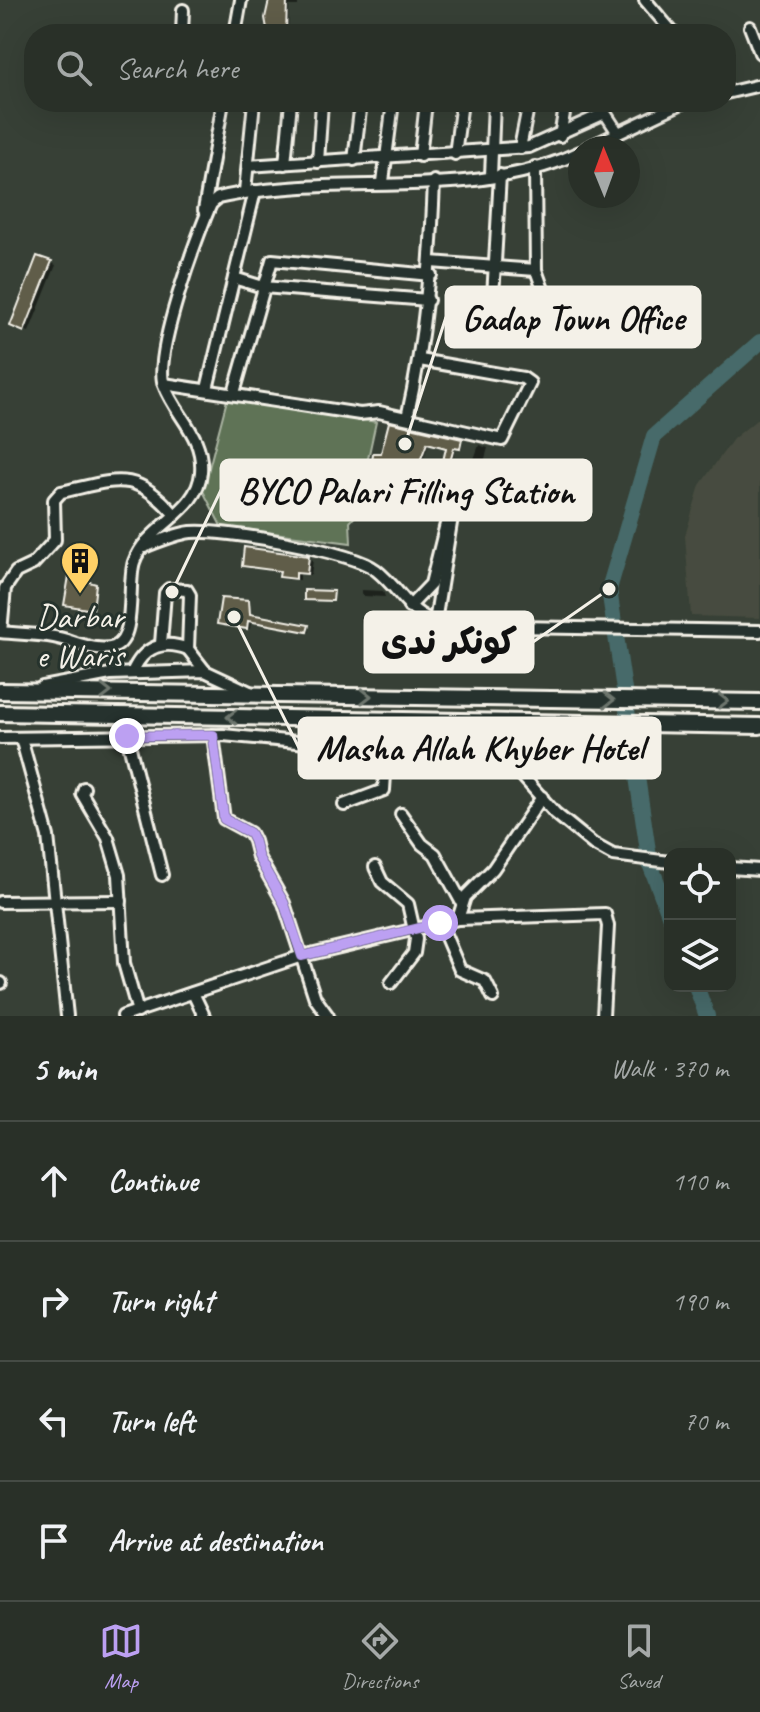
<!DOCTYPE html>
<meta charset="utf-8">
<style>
:root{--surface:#293028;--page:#353c34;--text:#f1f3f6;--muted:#a5a9a8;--line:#454b45;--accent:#bca0f2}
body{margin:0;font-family:Caveat,"Playpen Sans Arabic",sans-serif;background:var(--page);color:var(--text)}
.controls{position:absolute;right:24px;bottom:24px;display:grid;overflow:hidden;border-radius:16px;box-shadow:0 8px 32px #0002}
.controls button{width:72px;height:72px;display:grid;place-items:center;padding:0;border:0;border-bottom:2px solid var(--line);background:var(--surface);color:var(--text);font:40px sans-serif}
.compass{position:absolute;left:568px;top:136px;width:72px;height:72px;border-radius:50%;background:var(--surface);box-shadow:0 8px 32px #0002;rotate:359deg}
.stop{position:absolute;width:24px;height:24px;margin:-18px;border:6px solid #bca0f2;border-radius:50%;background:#fff}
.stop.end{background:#bca0f2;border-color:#fff;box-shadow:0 2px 8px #0008}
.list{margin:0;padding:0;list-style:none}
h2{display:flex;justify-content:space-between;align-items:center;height:104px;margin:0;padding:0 32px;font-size:34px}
h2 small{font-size:26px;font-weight:400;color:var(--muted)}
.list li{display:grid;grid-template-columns:52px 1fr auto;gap:24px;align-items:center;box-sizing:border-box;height:120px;padding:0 32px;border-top:2px solid var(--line)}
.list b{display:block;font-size:30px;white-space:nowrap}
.list em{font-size:26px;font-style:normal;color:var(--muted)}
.icon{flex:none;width:44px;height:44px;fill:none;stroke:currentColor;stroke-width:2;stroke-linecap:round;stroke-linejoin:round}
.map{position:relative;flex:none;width:760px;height:1016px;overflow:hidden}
.search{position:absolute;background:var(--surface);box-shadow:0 8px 32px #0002;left:24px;right:24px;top:24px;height:88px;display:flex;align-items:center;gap:20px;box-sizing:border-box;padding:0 28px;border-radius:32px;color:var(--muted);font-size:30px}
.sheet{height:584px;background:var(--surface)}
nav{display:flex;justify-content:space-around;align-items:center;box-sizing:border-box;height:112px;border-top:2px solid var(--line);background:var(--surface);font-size:22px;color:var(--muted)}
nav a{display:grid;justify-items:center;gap:4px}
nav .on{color:var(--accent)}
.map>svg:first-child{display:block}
.built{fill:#474c3f}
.green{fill:#5e7357;stroke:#a9b2a0;stroke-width:2}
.shadow{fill:#0007}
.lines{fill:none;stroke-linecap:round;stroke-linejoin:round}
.river{stroke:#466b6a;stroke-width:16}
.building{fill:#605d4a;stroke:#f4f1e8;stroke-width:2}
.minor-casing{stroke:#f4f1e8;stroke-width:16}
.highway-casing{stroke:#f4f1e8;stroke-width:20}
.minor{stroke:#26332d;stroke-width:10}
.highway{stroke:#26332d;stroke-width:14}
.oneway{stroke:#6e766e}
.route{stroke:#bca0f2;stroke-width:10}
.labels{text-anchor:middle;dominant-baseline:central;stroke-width:6;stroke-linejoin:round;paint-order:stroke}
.poi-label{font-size:34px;fill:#f4f1e8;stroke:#26332d}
.leader{fill:none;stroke:#f4f1e8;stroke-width:3}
.callout-dot{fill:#f4f1e8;stroke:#26332d;stroke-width:3}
.callout{fill:#f4f1e8;stroke:#f4f1e8;stroke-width:3}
.callout-label{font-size:36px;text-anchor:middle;font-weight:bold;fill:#111}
</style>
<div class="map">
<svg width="760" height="1016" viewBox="0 0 760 1016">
<rect width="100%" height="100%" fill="#374036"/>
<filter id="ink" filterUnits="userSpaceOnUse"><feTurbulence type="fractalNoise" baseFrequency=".0125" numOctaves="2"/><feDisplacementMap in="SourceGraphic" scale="16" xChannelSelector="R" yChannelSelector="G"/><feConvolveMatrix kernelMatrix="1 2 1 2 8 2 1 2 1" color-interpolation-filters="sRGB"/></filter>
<g filter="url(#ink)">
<polygon class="built" points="760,417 760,618 691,616 685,536 700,485 733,439"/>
<polygon class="green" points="228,396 376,422 367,463 368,501 350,522 351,543 221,526 203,491"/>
<g class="shadow">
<polygon points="271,0 298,0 298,6 289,6 288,34 269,34"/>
<polygon points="38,258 56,265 29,332 17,328"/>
<polygon points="390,425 462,441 462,449 456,447 452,462 447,461 448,448 429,443 418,474 394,469 393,464 377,464 383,455"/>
<polygon points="479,445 488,448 484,462 474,459"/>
<polygon points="308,558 313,560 311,575 300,574 300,580 285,579 281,572 244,565"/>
<polygon points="361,590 383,591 385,597 363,596"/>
<polygon points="248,602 252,617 308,627 310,632 251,621 250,629 223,625"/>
<polygon points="360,617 382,618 384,624 362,623"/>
</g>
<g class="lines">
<g class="river">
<polyline points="670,917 650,864 609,589 654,436 760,342"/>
<polyline points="696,986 707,1016"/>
</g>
</g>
<g class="building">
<polygon points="269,0 287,0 286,34 268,34 265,18"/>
<polygon points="37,256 52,261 24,332 10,326"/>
<polygon points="389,422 462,439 460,449 454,448 450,462 443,461 446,448 427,443 415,474 390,468 391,464 372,464 373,453 381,453"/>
<polygon points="244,547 309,556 307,574 296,573 296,579 279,577 280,571 242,566"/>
<polygon points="69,576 96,584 93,610 64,605"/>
<polygon points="304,590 334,591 333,601 304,600"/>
<polygon points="221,598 249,600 250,614 309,625 307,632 248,621 247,629 217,624"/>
</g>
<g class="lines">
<g class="minor-casing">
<g id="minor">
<polyline points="645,0 674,34"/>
<polyline points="750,27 760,53"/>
<polyline points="182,34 183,10"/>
<polyline points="235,34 241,0"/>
<polyline points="436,34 436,33"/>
<polyline points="726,93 760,85"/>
<polyline points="560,136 566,102"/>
<polyline points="520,148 529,102"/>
<polyline points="587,148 684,102"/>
<polyline points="455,154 462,102"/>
<polyline points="420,156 426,102"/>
<polyline points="354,160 361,102"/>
<polyline points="318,162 322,102"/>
<polyline points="285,164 291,102"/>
<polyline points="248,166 529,147 605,113 618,133"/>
<polyline points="535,167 536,270 550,309"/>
<polyline points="491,176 494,102"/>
<polyline points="383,182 393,102"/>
<polyline points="245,191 254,102"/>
<polyline points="204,210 223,102"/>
<polyline points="431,262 536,270"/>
<polyline points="234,278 263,287 428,300"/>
<polyline points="493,297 500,175"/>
<polyline points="164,384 360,414 379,412 502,440 530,383 523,378 420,360"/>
<polyline points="207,389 255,191"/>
<polyline points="234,393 272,260 431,275"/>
<path d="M407 418C425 339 431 262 434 181"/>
<path d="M144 547C159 541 175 534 191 532 223 529 352 551 376 570 405 593 409 620 452 626L760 631"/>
<polyline points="409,607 431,584 450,508"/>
<polyline points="435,622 457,486"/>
<path d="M0 632C18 634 37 634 54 637 72 640 96 653 114 647 137 639 127 582 134 562 147 525 198 513 201 472 204 435 176 417 164 385 153 356 197 235 211 204L218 198C333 171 473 204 580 152"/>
<path d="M1 632 5 588 16 572 33 564 55 540 54 500 61 492C116 480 134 468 175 515"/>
<polyline points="161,644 165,593 169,589 187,590 190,595 188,649"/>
<path d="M132 673C143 647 162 639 188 649L205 671"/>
<polyline points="42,687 110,674 205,671 252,693"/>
<polyline points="213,735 224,819 250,833 254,841 258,857 284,903 315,998 328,1016"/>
<polyline points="127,736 162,875"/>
<polyline points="0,738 223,735 307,743 483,748 518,771 555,813 593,844 613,855 670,862"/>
<polyline points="21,738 48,836 67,1016"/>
<polyline points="84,788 82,794 108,838 119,875 124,963 138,1012"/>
<polyline points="344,805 384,790 387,743"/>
<polyline points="401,814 422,844 435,854 462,903"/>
<polyline points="375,867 382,882 408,904 416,939 414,953 391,983"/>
<polyline points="730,868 760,870"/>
<polyline points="0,902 121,901"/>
<polyline points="458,919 605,914 608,926 603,1016"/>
<polyline points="440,923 460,970 485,981 493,997"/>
<polyline points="0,983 1,983"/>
<polyline points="193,993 204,1016"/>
<polyline points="123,1016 302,956 458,919 465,897 493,869 542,797"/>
</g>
</g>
<g class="highway-casing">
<g id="highway">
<polyline points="0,691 760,702"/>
<polyline points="0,713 760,726"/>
</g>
</g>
<use href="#minor" class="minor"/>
<use href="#highway" class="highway"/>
</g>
<defs><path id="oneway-chevron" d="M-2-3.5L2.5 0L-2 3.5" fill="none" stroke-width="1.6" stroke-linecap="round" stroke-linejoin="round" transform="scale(2)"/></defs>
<g class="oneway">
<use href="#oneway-chevron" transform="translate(106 692) rotate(1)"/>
<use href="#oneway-chevron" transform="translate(366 696) rotate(1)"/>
<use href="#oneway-chevron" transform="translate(609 700) rotate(1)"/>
<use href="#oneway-chevron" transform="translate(723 701) rotate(1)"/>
<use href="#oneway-chevron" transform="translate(232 717) rotate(-179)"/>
</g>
</g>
<g class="lines" filter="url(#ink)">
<polyline class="route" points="127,736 213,735 224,819 250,833 254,841 258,857 284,903 302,956 440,923"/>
</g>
<defs>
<g id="building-pin" transform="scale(2)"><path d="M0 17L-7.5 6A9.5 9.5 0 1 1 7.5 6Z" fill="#ffd166" stroke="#26332d"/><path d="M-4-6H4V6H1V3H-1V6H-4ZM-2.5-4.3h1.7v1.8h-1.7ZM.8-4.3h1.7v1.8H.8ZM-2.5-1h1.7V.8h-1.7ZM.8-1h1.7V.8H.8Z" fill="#111"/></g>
</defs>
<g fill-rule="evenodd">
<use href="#building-pin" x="80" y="561"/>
</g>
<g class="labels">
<g class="poi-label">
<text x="80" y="616">Darbar<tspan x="80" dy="39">e Waris</tspan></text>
</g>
</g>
<path class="leader" d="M405 444L446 317M172 592L221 490M609 589L533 642M234 617L299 748"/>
<g class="callout-dot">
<circle cx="405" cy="444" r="8"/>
<circle cx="172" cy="592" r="8"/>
<circle cx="609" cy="589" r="8"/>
<circle cx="234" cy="617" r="8"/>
</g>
<g class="callout">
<rect x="446" y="287" width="254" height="60" rx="8"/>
<rect x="221" y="460" width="370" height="60" rx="8"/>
<rect x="365" y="612" width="168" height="60" rx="8"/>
<rect x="299" y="718" width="361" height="60" rx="8"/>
</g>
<g class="callout-label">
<text x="573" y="330">Gadap Town Office</text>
<text x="406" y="503">BYCO Palari Filling Station</text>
<text x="449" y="654">کونکر ندی</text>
<text x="480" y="760">Masha Allah Khyber Hotel</text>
</g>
</svg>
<div class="controls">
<button><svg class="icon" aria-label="locate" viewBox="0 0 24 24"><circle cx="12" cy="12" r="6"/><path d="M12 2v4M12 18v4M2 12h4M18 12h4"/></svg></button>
<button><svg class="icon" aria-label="layers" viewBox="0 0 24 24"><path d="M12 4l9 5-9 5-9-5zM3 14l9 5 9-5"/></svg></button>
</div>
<svg class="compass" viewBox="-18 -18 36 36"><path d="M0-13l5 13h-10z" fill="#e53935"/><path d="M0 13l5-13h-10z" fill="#a5a9a8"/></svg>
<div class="stop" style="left:440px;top:923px"></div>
<div class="stop end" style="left:127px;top:736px"></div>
<div class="search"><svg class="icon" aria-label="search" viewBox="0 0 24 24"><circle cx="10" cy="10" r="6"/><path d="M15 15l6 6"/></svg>Search here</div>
</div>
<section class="sheet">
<h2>5 min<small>Walk · 370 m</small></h2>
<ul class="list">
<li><svg class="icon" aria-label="ahead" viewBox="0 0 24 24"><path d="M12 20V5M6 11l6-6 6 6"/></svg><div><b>Continue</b></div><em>110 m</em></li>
<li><svg class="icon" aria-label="right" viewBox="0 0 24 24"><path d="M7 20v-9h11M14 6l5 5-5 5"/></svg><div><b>Turn right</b></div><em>190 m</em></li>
<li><svg class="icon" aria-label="left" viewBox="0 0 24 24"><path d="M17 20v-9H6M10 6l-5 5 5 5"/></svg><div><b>Turn left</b></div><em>70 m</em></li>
<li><svg class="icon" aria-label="arrive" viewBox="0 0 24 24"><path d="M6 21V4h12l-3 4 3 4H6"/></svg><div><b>Arrive at destination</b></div></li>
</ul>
</section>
<nav>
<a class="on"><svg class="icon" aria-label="map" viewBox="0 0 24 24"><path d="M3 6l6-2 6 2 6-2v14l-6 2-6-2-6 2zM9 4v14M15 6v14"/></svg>Map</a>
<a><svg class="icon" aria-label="directions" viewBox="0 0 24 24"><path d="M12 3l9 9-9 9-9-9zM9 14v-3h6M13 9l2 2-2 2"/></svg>Directions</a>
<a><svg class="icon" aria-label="saved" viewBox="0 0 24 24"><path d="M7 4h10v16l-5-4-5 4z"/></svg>Saved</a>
</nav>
